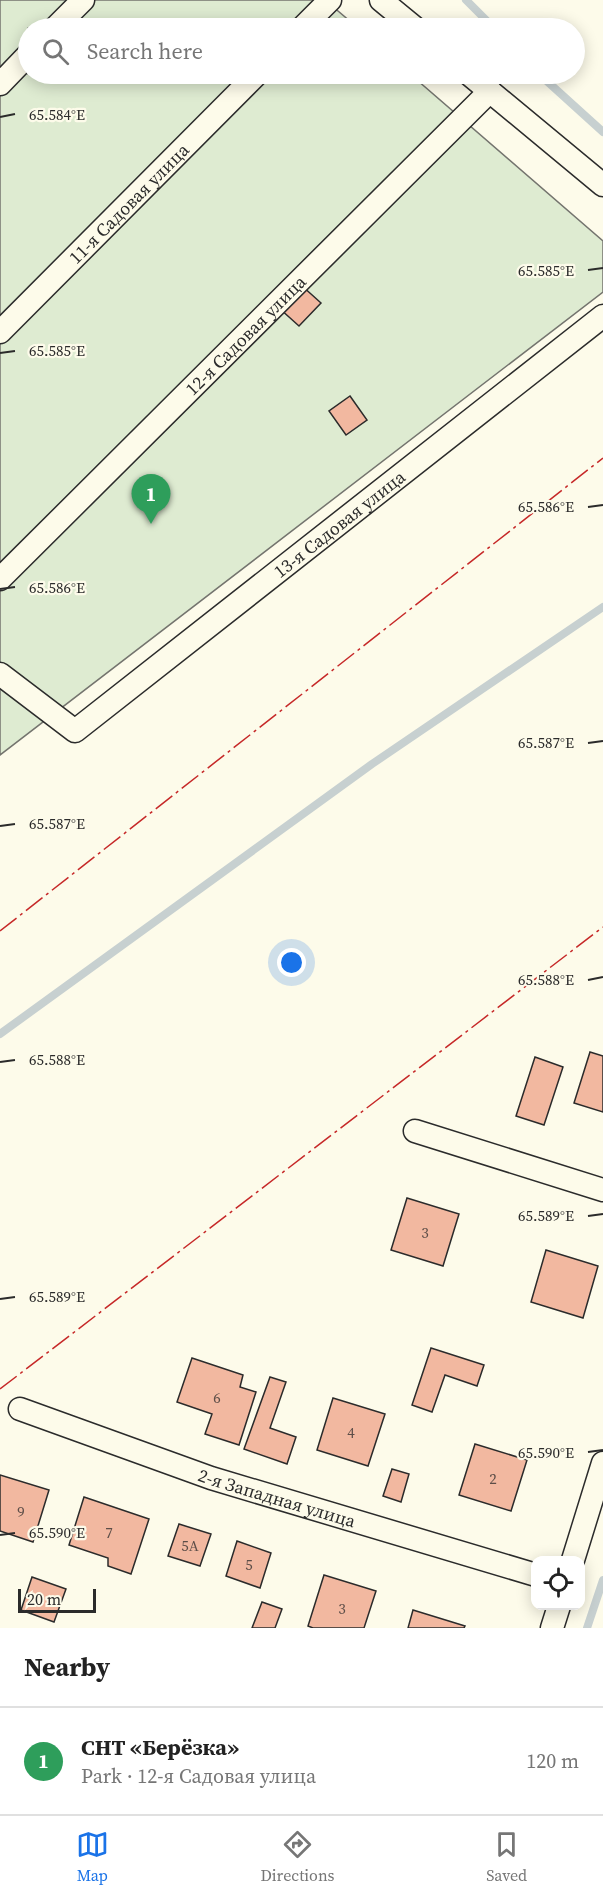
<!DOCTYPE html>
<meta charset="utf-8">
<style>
:root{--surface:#fff;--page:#f6f6f6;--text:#222;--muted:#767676;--line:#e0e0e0;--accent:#1a73e8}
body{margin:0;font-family:"Source Serif 4",serif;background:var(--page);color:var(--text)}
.controls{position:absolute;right:18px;bottom:18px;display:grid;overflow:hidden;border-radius:12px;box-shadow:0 3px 15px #0003}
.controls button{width:54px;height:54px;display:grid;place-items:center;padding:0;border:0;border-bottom:2px solid var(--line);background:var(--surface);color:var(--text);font:30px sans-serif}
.scale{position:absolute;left:18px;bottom:15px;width:78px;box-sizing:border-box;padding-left:6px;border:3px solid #2b2b2b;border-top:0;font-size:16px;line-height:21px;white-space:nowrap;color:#2b2b2b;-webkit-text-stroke:4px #fdfbea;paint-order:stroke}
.you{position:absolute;left:292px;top:963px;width:21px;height:21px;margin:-15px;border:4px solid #fff;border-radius:50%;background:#1a73e8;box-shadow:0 0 0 9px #1a73e833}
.badge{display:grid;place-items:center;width:39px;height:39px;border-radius:50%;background:var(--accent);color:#fff;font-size:20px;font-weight:700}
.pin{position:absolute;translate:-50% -50px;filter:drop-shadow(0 2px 3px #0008)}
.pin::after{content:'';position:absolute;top:32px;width:21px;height:18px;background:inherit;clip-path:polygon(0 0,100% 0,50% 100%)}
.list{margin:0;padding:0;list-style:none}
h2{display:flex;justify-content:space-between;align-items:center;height:78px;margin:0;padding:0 24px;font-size:26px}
h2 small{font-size:20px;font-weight:400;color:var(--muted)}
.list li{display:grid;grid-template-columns:39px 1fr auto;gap:18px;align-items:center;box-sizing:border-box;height:108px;padding:0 24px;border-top:2px solid var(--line)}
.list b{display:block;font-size:22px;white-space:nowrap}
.list p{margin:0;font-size:20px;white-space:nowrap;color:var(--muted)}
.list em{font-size:20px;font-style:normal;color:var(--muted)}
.icon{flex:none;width:33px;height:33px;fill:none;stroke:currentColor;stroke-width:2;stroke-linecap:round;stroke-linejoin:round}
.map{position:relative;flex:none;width:603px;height:1628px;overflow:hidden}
.search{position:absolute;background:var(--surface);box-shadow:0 3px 15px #0003;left:18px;right:18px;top:18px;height:66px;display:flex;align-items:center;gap:15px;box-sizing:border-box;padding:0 21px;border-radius:33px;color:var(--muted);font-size:22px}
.sheet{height:186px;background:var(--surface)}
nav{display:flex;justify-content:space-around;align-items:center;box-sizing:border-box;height:84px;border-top:2px solid var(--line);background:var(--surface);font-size:16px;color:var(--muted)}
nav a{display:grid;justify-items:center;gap:3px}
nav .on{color:var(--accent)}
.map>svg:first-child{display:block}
.green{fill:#deebd1;stroke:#74746e;stroke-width:1.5}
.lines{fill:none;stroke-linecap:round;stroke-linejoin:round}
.stream{stroke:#c7d0d0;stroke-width:8}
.building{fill:#f2b8a0;stroke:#2b2b2b;stroke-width:1.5}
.minor-casing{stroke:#2b2b2b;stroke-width:25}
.minor{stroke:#fdfbea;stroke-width:22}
.power{stroke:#c62828;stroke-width:1.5;stroke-dasharray:21 4.5 3 4.5;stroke-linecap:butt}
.ticks{fill:none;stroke:#2b2b2b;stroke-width:2}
.labels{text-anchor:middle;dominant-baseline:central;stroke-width:4.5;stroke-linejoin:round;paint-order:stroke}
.number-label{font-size:15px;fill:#5d4e48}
.street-label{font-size:18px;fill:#2b2b2b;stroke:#fdfbea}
.ticks-label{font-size:15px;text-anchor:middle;fill:#2b2b2b;stroke:#fdfbea;stroke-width:4.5;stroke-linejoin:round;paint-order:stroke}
</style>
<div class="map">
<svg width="603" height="1628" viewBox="0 0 603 1628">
<rect width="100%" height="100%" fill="#fdfbea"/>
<polygon class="green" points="0,0 325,0 358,28 28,28 28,74 410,74 603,241 603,292 0,755"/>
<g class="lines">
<g class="stream">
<polyline points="466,0 494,28"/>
<polyline points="539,74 603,132"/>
<polyline points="0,1034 372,764 603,607"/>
<polyline points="587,1628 603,1580"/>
</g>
</g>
<g class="building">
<polygon points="301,285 321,303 299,326 279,308"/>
<polygon points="350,396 367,420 346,435 329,411"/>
<polygon points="590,1052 603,1056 603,1112 574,1103"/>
<polygon points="535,1057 563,1067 544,1125 516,1116"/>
<polygon points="407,1198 459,1214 443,1266 391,1250"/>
<polygon points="546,1250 598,1266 583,1318 531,1302"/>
<polygon points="431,1348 484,1365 477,1386 445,1375 432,1412 412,1405"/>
<polygon points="192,1358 243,1375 240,1387 256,1392 239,1445 205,1434 212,1414 177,1402"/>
<polygon points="270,1377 286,1382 270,1428 296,1437 287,1464 244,1449"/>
<polygon points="333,1398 385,1414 368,1466 317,1450"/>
<polygon points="475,1444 527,1460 511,1511 459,1495"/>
<polygon points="392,1469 409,1474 401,1502 383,1496"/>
<polygon points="0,1475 49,1490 33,1542 0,1531"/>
<polygon points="84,1497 149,1519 131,1574 108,1566 108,1558 69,1545"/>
<polygon points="179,1524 211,1534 200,1566 168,1556"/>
<polygon points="237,1541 271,1553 260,1588 226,1576"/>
<polygon points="324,1575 376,1591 364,1628 313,1628 308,1626"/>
<polygon points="32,1577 66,1589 54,1622 21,1610"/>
<polygon points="262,1602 282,1609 275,1628 252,1628"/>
<polygon points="413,1610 465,1626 464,1628 408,1628"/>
</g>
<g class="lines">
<g class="minor-casing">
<g id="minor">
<polyline points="381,0 415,28"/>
<polyline points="55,28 83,0"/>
<polyline points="302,28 330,0"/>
<polyline points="469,74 603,185"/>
<polyline points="0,84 28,55"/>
<path id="s1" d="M0 332 257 74"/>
<path id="s2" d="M0 579 490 91"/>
<path id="s3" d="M0 674 75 731 603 316"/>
<polyline points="415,1131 603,1190"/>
<path id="s4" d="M20 1409 211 1478 536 1575"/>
<polyline points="573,1560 603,1463"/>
<polyline points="552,1628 559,1606"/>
</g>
</g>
<use href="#minor" class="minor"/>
<g class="power">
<polyline points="0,931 603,458"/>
<polyline points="0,1389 603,927"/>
</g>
</g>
<path class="ticks" d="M0 117 15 114M588 270 603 268M0 353 15 351M588 507 603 505M0 589 15 587M588 743 603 741M0 826 15 824M588 980 603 977M0 1062 15 1060M588 1216 603 1214M0 1299 15 1297M588 1452 603 1450M0 1535 15 1533"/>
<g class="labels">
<g class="number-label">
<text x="425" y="1232">3</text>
<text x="217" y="1397">6</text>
<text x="351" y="1432">4</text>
<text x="493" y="1478">2</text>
<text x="21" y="1511">9</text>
<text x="109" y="1532">7</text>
<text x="190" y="1545">5А</text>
<text x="249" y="1564">5</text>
<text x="342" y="1608">3</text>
</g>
<g class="street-label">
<text stroke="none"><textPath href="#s1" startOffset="182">11-я Садовая улица</textPath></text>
<text stroke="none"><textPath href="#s2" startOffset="346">12-я Садовая улица</textPath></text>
<text stroke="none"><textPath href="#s3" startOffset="430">13-я Садовая улица</textPath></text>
<text stroke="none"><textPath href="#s4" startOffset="272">2-я Западная улица</textPath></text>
</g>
</g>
<g class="ticks-label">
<text x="57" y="120">65.584°E</text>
<text x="546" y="276">65.585°E</text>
<text x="57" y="356">65.585°E</text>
<text x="546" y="512">65.586°E</text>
<text x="57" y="593">65.586°E</text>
<text x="546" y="748">65.587°E</text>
<text x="57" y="829">65.587°E</text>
<text x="546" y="985">65.588°E</text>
<text x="57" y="1065">65.588°E</text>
<text x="546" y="1221">65.589°E</text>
<text x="57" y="1302">65.589°E</text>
<text x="546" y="1458">65.590°E</text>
<text x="57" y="1538">65.590°E</text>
</g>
</svg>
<div class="controls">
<button><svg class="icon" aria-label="locate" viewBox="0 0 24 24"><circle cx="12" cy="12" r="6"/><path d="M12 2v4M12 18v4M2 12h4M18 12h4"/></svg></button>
</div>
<div class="scale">20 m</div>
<div class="you"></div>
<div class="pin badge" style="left:151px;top:524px;background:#2e9e5b">1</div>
<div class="search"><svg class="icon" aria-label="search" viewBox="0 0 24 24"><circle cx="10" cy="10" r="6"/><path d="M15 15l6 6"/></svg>Search here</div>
</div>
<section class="sheet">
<h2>Nearby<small></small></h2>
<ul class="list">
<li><span class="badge" style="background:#2e9e5b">1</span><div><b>СНТ «Берёзка»</b><p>Park · 12-я Садовая улица</p></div><em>120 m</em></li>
</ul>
</section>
<nav>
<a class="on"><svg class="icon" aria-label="map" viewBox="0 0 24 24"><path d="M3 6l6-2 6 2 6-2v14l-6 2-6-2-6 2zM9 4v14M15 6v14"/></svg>Map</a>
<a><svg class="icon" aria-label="directions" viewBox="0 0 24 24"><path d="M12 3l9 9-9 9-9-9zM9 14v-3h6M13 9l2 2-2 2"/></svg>Directions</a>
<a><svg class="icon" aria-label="saved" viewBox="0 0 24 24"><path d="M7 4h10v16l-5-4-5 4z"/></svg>Saved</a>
</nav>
